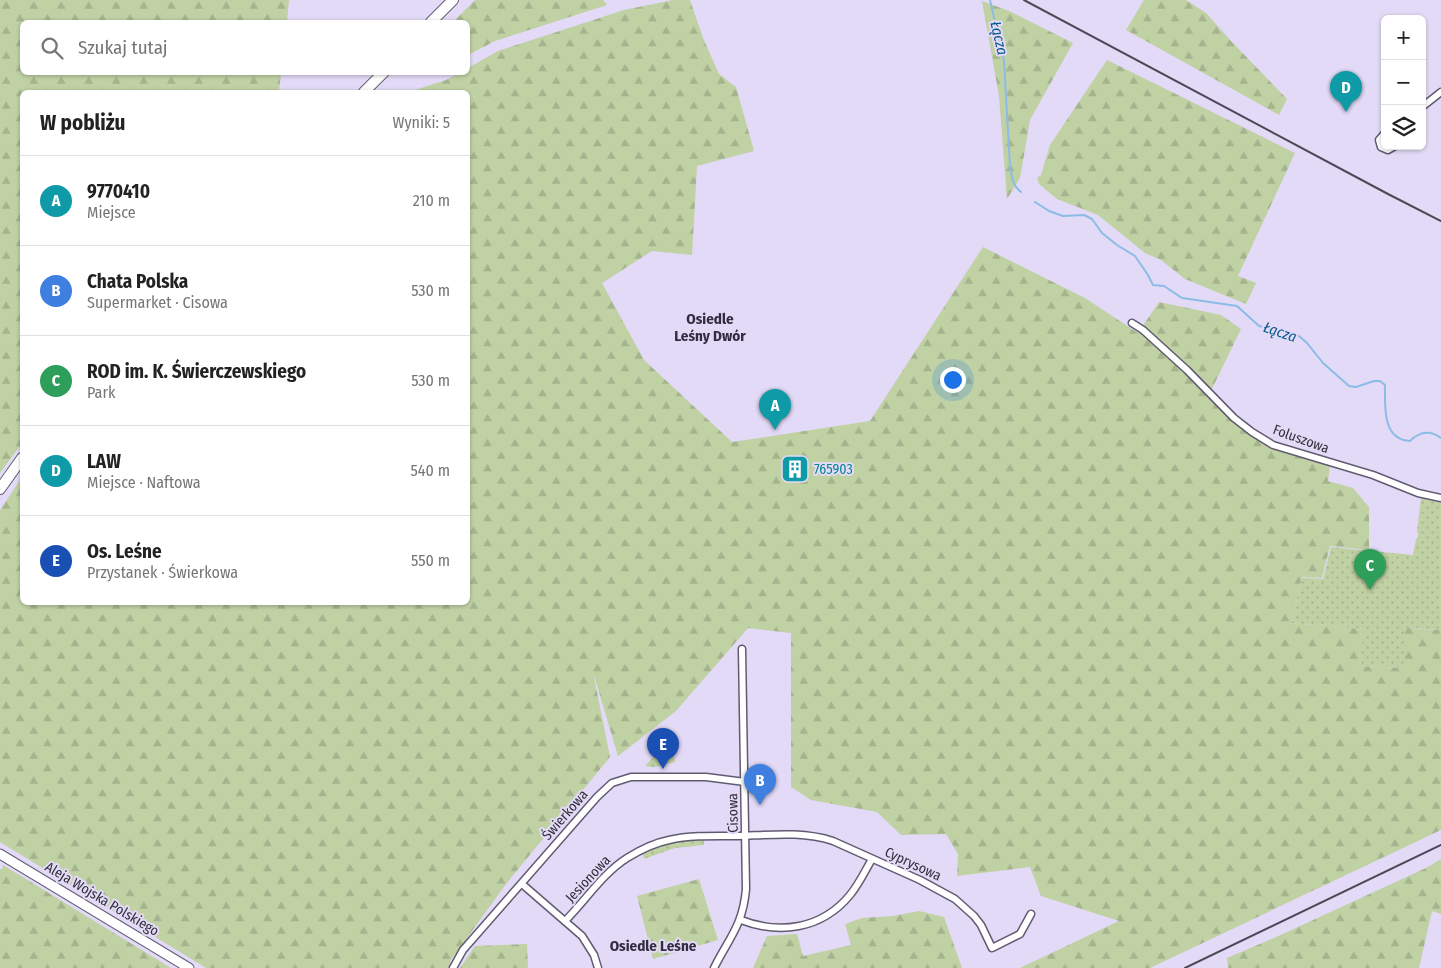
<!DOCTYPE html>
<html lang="pl">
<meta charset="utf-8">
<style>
:root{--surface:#fff;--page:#f6f6f6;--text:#222;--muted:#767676;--line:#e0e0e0;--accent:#1a73e8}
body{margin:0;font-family:"Fira Sans Condensed",sans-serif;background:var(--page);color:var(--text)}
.controls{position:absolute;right:15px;top:15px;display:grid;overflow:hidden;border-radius:8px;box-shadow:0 1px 4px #0004}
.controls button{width:45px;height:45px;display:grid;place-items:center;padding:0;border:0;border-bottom:1px solid var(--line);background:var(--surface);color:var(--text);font:25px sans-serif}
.you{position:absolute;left:952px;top:379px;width:18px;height:18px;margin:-12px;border:4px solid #fff;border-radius:50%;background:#1a73e8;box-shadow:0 0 0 8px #1a73e833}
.badge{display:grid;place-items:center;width:32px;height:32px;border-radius:50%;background:var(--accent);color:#fff;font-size:16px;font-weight:700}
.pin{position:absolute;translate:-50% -41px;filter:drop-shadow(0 1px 2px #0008)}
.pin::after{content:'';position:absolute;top:26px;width:18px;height:15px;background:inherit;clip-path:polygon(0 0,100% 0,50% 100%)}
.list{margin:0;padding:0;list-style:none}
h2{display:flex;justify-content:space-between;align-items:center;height:65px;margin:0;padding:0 20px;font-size:21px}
h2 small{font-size:16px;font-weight:400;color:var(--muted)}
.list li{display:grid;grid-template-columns:32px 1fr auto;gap:15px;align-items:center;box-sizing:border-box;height:90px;padding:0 20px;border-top:1px solid var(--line)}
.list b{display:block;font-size:19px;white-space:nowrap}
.list p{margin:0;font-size:16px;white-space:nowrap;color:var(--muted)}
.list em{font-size:16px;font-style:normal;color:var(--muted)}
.icon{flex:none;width:28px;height:28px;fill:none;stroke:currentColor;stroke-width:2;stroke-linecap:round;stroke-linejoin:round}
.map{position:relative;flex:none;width:1441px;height:968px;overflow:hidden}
.search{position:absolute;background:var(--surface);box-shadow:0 1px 4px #0004;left:20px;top:20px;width:450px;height:55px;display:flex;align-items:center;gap:12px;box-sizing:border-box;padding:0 18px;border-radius:8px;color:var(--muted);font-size:19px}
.panel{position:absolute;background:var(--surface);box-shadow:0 1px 4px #0004;left:20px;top:90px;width:450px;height:515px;border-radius:8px}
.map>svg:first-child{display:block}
.grass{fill:url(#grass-dots)}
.forest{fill:url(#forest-firs)}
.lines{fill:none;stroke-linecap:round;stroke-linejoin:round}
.stream{stroke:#8bbce6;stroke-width:2}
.street-casing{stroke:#615b72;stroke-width:9}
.secondary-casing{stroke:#615b72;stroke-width:11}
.primary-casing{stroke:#615b72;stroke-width:12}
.street{stroke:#fff;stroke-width:6}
.secondary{stroke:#fff;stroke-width:9}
.primary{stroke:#fff;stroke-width:10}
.rail{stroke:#4c4855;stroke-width:2}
.labels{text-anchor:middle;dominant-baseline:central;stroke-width:4;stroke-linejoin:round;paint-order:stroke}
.street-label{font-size:14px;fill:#322f39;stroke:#e2daf6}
.culture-label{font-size:14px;fill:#0d838f;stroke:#e2daf6;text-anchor:start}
.water-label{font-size:15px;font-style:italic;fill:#0a598d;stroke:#e2daf6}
.neighbourhood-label{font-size:15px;font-weight:bold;fill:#332d42;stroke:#e2daf6}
</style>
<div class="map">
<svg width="1441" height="968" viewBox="0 0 1441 968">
<defs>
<pattern id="grass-dots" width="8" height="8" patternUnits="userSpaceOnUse" patternTransform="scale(1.25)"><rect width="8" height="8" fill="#c0d1a4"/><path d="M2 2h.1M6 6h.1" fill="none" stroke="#a5b48e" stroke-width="1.8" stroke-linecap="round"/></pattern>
<pattern id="forest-firs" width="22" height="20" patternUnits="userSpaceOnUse" patternTransform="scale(1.25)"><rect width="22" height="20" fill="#c0d1a4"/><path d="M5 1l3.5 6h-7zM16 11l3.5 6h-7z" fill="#a5b48e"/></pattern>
</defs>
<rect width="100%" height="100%" fill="#e2daf6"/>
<g class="grass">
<polygon points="1421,498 1441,503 1441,630 1413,628 1403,668 1360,666 1363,629 1291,623 1302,578 1323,579 1331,547 1413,555 1416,539 1418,538 1418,534 1417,531"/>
<path d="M702 839 704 841V845L675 848 644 859 643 855 644 852C663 844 681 840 702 839Z"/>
</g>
<g class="forest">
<polygon points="0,0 289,0 287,22 22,22 22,72 281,73 279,92 22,92 22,443 0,473"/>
<polygon points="475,0 603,0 607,5 495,41 468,55 468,22 453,22"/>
<polygon points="673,0 690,0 703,38 719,74 736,87 754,151 697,166 692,255 652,251 602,283 644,360 732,442 870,421 983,247 1085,298 1138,333 1159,302 1221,315 1241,329 1209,395 1274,446 1302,457 1330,465 1328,481 1353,488 1369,507 1369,550 1330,546 1322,578 1302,577 1291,623 1364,629 1360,666 1403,668 1405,628 1441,630 1441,830 1150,968 1020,968 1119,921 1041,896 1030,867 957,876 958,854 946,834 901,835 877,812 811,800 791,787 791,633 748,628 676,711 618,756 593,672 610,757 506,884 451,960 449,968 206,968 0,842 0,510 22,477 22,602 468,602 468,92 409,92 446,80 459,73 468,72 468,68 498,51 624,10"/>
<polygon points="1144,0 1186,0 1206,13 1231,41 1287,99 1279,115 1126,30"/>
<polygon points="982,1 1009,11 1073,43 1030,120 1020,178 1007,199 999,96"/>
<polygon points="1107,60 1295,153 1238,276 1256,283 1246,304 1185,279 1161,260 1145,253 1098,215 1057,199 1039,184 1037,178 1041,175 1050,145"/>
<polygon points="672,741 675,762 655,767 645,766 663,746"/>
<polygon points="1441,859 1441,914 1432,911 1419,968 1228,968 1227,958 1274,938 1426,868"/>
<polygon points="3,865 171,968 0,968 0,869 2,869"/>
<polygon points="699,879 718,940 653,959 637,896"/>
<polygon points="919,911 944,917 962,968 753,968 767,936 797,934 803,956 851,945 845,924 862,918 893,916"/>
<polygon points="527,944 528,968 460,968 475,946"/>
</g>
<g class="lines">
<g class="stream">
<path d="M990 0 1004 61 1010 166C1012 177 1012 185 1021 192"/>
<path d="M1035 202 1049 211 1063 216 1084 215 1092 219 1102 233 1117 245 1135 256 1148 275 1153 285 1164 286 1182 298 1237 306 1259 326 1299 336 1307 343 1323 363 1349 386 1356 387 1374 381H1380L1385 385C1385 406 1382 440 1410 441 1420 431 1430 430 1441 438"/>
</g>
<g class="street-casing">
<g id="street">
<polyline points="1422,107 1441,92"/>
<polyline points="1385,133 1379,140 1381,147 1388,150 1395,146"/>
<polyline points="1132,323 1143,330 1187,370 1234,418 1252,432 1273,445 1373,475 1418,493 1441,498"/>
<polyline points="522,884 582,936 594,955 598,968"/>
<path d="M741 920C780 935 822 929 850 895 859 884 865 871 872 859"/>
<path d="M565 921C586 900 602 874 627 858 640 850 654 843 669 840 691 835 715 836 738 836 770 835 802 831 833 841L920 880 955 899 974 916 981 925 992 948 1020 934 1031 914"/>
<polyline points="453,968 463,950 597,797 612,783 631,777 706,777 745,782"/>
<path d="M714 968C729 938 743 925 746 889L742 649"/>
</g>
</g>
<g class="secondary-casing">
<polyline id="secondary" points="0,854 189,968"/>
</g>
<g class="primary-casing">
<g id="primary">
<polyline points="431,22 453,0"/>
<polyline points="364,92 384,72"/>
<polyline points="0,489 22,458"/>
</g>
</g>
<use href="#street" class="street"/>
<use href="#secondary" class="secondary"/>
<use href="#primary" class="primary"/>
<g class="rail">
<polyline points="1024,0 1388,194 1441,221"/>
<polyline points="1185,968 1441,845"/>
</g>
</g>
<defs>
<g id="building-square" transform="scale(1.4375)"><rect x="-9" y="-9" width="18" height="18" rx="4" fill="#0f9aa8" stroke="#e2daf6"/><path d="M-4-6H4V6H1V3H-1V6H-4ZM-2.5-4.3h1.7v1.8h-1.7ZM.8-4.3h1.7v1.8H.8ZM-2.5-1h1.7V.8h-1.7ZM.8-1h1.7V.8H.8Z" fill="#fff"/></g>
</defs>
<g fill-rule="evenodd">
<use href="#building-square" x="795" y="469"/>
</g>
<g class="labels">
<g class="street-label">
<text transform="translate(1301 439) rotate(20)">Foluszowa</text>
<text transform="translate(733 813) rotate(-91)">Cisowa</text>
<text transform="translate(565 815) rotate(-49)">Świerkowa</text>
<text transform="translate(913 864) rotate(25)">Cyprysowa</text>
<text transform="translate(588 879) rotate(-47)">Jesionowa</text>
<text transform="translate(102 899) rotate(31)">Aleja Wojska Polskiego</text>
</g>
<g class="culture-label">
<text x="814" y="469">765903</text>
</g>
<g class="water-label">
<text transform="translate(999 38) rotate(77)">Łącza</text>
<text transform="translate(1280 332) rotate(19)">Łącza</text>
</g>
<g class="neighbourhood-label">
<text x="710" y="319">Osiedle<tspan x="710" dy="17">Leśny Dwór</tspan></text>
<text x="653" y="946">Osiedle Leśne</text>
</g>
</g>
</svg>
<div class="controls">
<button>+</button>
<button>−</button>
<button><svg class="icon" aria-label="layers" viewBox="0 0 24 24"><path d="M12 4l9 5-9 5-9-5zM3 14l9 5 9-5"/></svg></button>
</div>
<div class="you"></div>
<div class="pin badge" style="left:775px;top:430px;background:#0f9aa8">A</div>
<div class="pin badge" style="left:760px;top:805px;background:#3f7fe0">B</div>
<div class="pin badge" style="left:1370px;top:590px;background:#2e9e5b">C</div>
<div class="pin badge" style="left:1346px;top:112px;background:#0f9aa8">D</div>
<div class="pin badge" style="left:663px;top:769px;background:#1a4fb4">E</div>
<div class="search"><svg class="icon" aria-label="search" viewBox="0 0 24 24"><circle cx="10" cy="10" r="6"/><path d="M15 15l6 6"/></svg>Szukaj tutaj</div>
<section class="panel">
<h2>W pobliżu<small>Wyniki: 5</small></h2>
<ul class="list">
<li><span class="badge" style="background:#0f9aa8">A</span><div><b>9770410</b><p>Miejsce</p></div><em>210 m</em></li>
<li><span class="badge" style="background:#3f7fe0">B</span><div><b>Chata Polska</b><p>Supermarket · Cisowa</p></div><em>530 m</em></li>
<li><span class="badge" style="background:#2e9e5b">C</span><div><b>ROD im. K. Świerczewskiego</b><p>Park</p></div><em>530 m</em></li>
<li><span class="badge" style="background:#0f9aa8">D</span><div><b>LAW</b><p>Miejsce · Naftowa</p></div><em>540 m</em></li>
<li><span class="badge" style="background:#1a4fb4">E</span><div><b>Os. Leśne</b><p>Przystanek · Świerkowa</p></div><em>550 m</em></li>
</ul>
</section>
</div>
